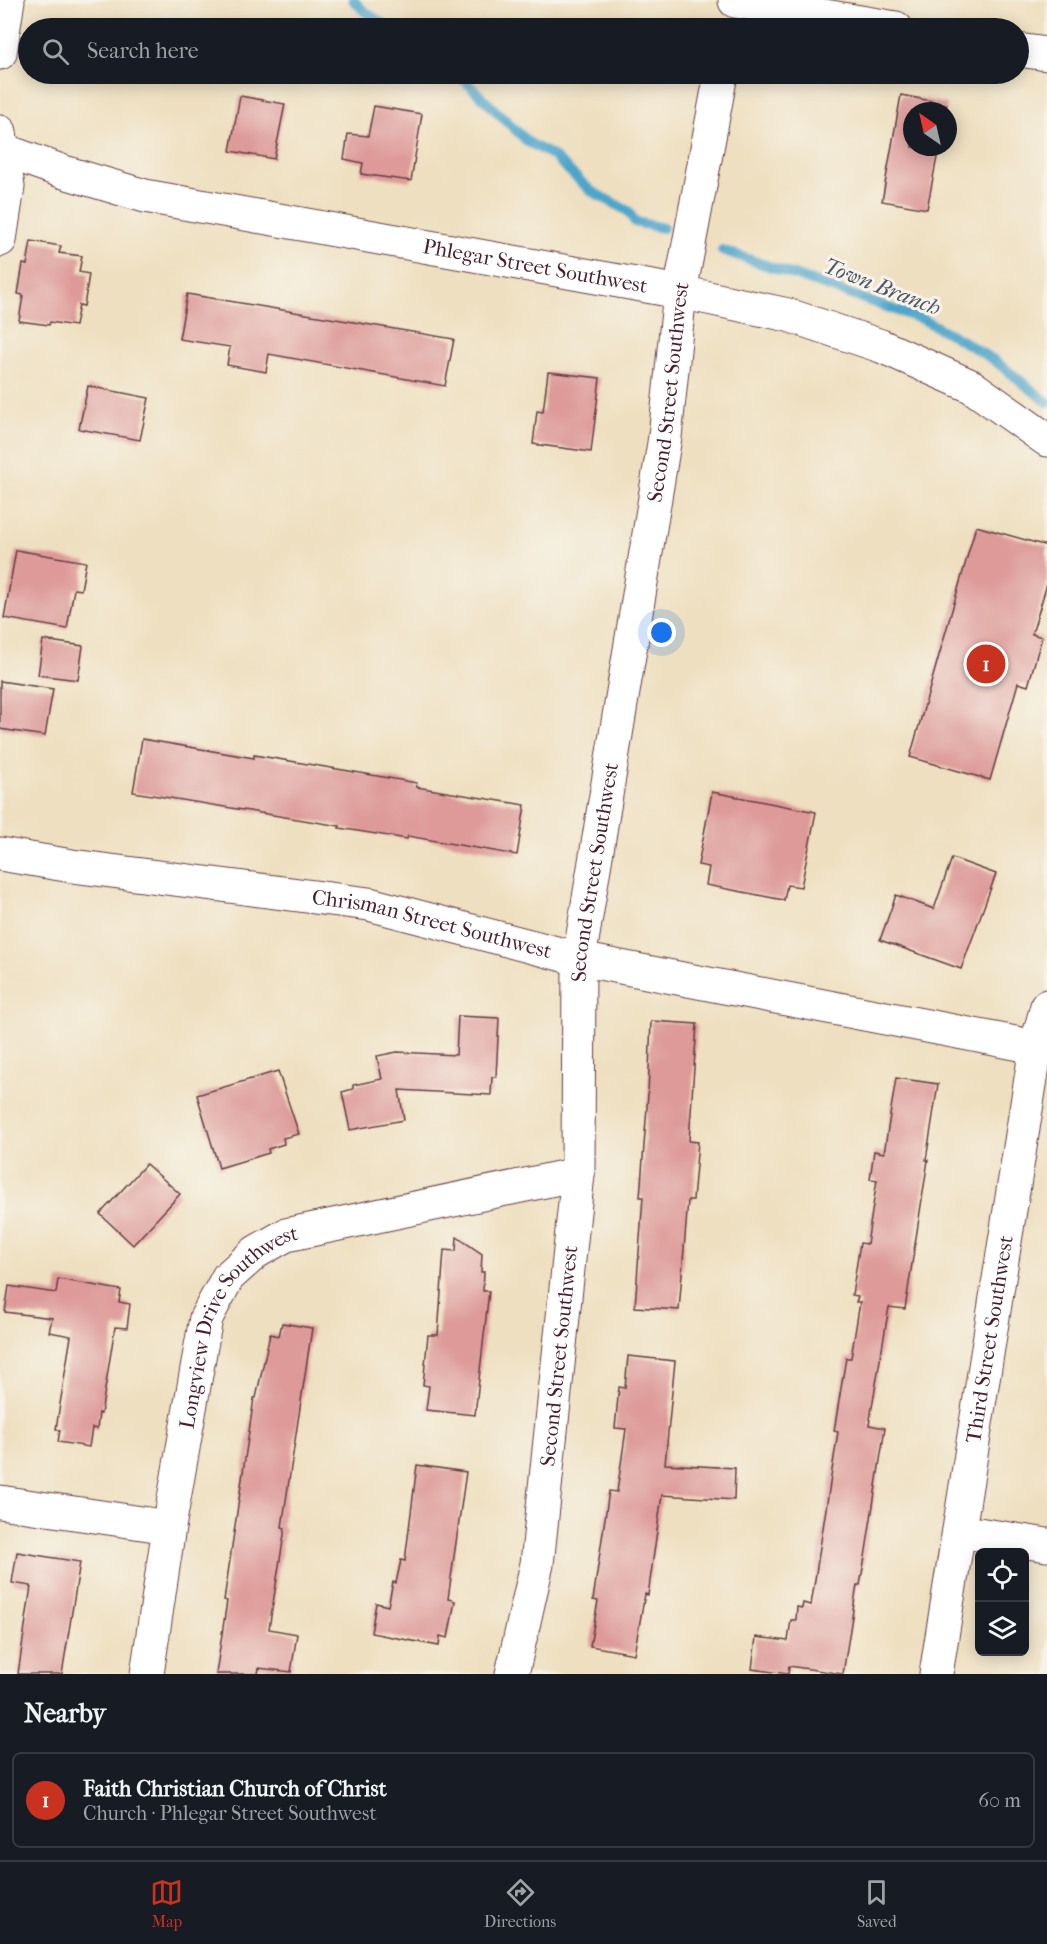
<!DOCTYPE html>
<meta charset="utf-8">
<style>
:root{--surface:#171b24;--page:#20242c;--text:#f1f3f6;--muted:#9ea1a6;--line:#363941;--accent:#c8321e}
body{margin:0;font-family:"IM FELL French Canon",serif;background:var(--page);color:var(--text)}
.controls{position:absolute;right:18px;bottom:18px;display:grid;overflow:hidden;border-radius:9px;box-shadow:0 3px 15px #0003}
.controls button{width:54px;height:54px;display:grid;place-items:center;padding:0;border:0;border-bottom:2px solid var(--line);background:var(--surface);color:var(--text);font:30px sans-serif}
.compass{position:absolute;left:903px;top:102px;width:54px;height:54px;border-radius:50%;background:var(--surface);box-shadow:0 3px 15px #0003;rotate:326deg}
.you{position:absolute;left:662px;top:633px;width:21px;height:21px;margin:-15px;border:4px solid #fff;border-radius:50%;background:#1a73e8;box-shadow:0 0 0 9px #1a73e833}
.badge{display:grid;place-items:center;width:39px;height:39px;border-radius:50%;background:var(--accent);color:#fff;font-size:20px;font-weight:700}
.pin{position:absolute;translate:-50% -50%;border:3px solid #fff;box-shadow:0 2px 6px #0006}
.list{margin:0;padding:0;list-style:none}
h2{display:flex;justify-content:space-between;align-items:center;height:78px;margin:0;padding:0 24px;font-size:26px}
h2 small{font-size:20px;font-weight:400;color:var(--muted)}
.list li{display:grid;grid-template-columns:39px 1fr auto;gap:18px;align-items:center;box-sizing:border-box;height:96px;margin:0 12px 12px;padding:0 12px;border:2px solid var(--line);border-radius:9px}
.list b{display:block;font-size:22px;white-space:nowrap}
.list p{margin:0;font-size:20px;white-space:nowrap;color:var(--muted)}
.list em{font-size:20px;font-style:normal;color:var(--muted)}
.icon{flex:none;width:33px;height:33px;fill:none;stroke:currentColor;stroke-width:2;stroke-linecap:round;stroke-linejoin:round}
.map{position:relative;flex:none;width:1047px;height:1674px;overflow:hidden}
.search{position:absolute;background:var(--surface);box-shadow:0 3px 15px #0003;left:18px;right:18px;top:18px;height:66px;display:flex;align-items:center;gap:15px;box-sizing:border-box;padding:0 21px;border-radius:33px;color:var(--muted);font-size:22px}
.sheet{height:186px;background:var(--surface)}
nav{display:flex;justify-content:space-around;align-items:center;box-sizing:border-box;height:84px;border-top:2px solid var(--line);background:var(--surface);font-size:16px;color:var(--muted)}
nav a{display:grid;justify-items:center;gap:3px}
nav .on{color:var(--accent)}
.map>svg:first-child{display:block}
.lines{fill:none;stroke-linecap:round;stroke-linejoin:round}
.stream{stroke:#4ea5cb;stroke-width:10}
.building{fill:#dd9a98}
.minor-casing{stroke:#633c41;stroke-width:35}
.minor{stroke:#fff;stroke-width:33}
.labels{text-anchor:middle;dominant-baseline:central;stroke-width:6;stroke-linejoin:round;paint-order:stroke}
.street-label{font-size:21px;fill:#4a1f2b;stroke:#f7f3e8}
.water-label{font-size:22px;font-style:italic;fill:#4c556b;stroke:#f7f3e8}
</style>
<div class="map">
<svg width="1047" height="1674" viewBox="0 0 1047 1674">
<rect width="100%" height="100%" fill="#f7f3e8"/>
<filter id="ink" filterUnits="userSpaceOnUse"><feTurbulence type="fractalNoise" baseFrequency=".0167" numOctaves="2"/><feDisplacementMap in="SourceGraphic" scale="12" xChannelSelector="R" yChannelSelector="G"/><feConvolveMatrix kernelMatrix="1 2 1 2 8 2 1 2 1" color-interpolation-filters="sRGB"/></filter>
<filter id="wash" filterUnits="userSpaceOnUse"><feTurbulence type="fractalNoise" baseFrequency=".008" numOctaves="4" result="noise"/><feDisplacementMap in="SourceGraphic" scale="24" xChannelSelector="R" yChannelSelector="G"/><feGaussianBlur stdDeviation="1.35" result="paint"/><feColorMatrix in="noise" values="0 0 0 0 0 0 0 0 0 0 0 0 0 0 0 0 0 1.4 0 .05"/><feComposite in="paint" operator="in"/></filter>
<g filter="url(#wash)">
<rect width="100%" height="100%" fill="#eedfc0"/>
<g class="lines">
<g class="stream">
<polyline points="353,0 364,11 389,28"/>
<polyline points="454,74 464,80 528,142 553,156 591,191 628,211 635,222 663,228"/>
<polyline points="722,250 924,320 961,340 994,360 1047,402"/>
</g>
</g>
<g id="blocks">
<g class="building">
<polygon points="901,95 947,104 946,111 912,111 912,147 939,147 927,209 882,201"/>
<polygon points="240,96 285,104 274,159 230,151"/>
<polygon points="374,106 422,114 411,181 361,174 363,163 344,159 348,134 368,136"/>
<polygon points="31,241 61,246 59,253 82,256 79,272 89,274 84,306 79,305 75,326 50,322 49,325 19,321 23,295 18,294 23,264 27,265"/>
<polygon points="187,294 454,339 445,386 269,354 266,372 227,365 230,347 179,339"/>
<polygon points="548,372 600,378 591,452 533,444 537,411 543,412"/>
<polygon points="88,386 149,398 140,440 79,429"/>
<polygon points="976,526 1047,546 1047,584 1032,634 1042,637 1028,686 1018,683 990,780 910,757"/>
<polygon points="16,550 86,562 81,590 74,589 67,629 4,618"/>
<polygon points="43,640 83,646 78,680 38,675"/>
<polygon points="0,681 53,689 45,736 0,729"/>
<polygon points="142,739 254,758 254,755 349,771 417,783 416,787 525,805 517,855 408,836 407,839 339,828 340,826 133,792"/>
<polygon points="712,792 816,812 801,887 787,885 784,900 706,885 709,867 698,865"/>
<polygon points="952,858 996,874 961,969 880,940 896,895 934,909"/>
<polygon points="458,1016 499,1018 496,1077 492,1077 491,1095 399,1090 404,1120 350,1130 342,1092 353,1089 353,1085 382,1079 377,1056 397,1052 456,1055"/>
<polygon points="651,1021 697,1024 689,1141 698,1142 693,1200 688,1200 679,1310 635,1307 643,1197 640,1197 648,1094"/>
<polygon points="278,1071 299,1134 283,1138 284,1144 268,1149 269,1153 219,1168 197,1095"/>
<polygon points="896,1078 938,1084 926,1160 928,1160 905,1309 889,1307 869,1425 885,1428 865,1557 860,1585 857,1585 843,1674 789,1666 788,1674 752,1669 756,1637 788,1641 791,1620 796,1620 797,1607 802,1608 803,1603 811,1605 838,1432 834,1431 846,1358 851,1358 860,1302 856,1302 858,1296 852,1295 860,1243 867,1244 877,1180 870,1179 874,1151 884,1153"/>
<polygon points="146,1164 180,1194 133,1245 100,1214"/>
<polygon points="457,1237 482,1254 481,1272 484,1272 483,1291 489,1291 475,1415 426,1410 429,1386 423,1385 428,1335 438,1335 444,1250 456,1251"/>
<polygon points="58,1279 121,1290 119,1302 130,1304 127,1328 115,1327 101,1414 99,1413 97,1429 92,1428 89,1447 58,1442 60,1430 56,1429 71,1336 49,1332 52,1318 5,1312 9,1286 56,1293"/>
<polygon points="282,1323 312,1328 282,1527 285,1528 269,1629 297,1634 291,1672 259,1668 258,1674 216,1674 227,1601 224,1600 254,1398 256,1398 270,1334 279,1336"/>
<polygon points="628,1356 675,1361 665,1464 735,1468 734,1500 662,1495 648,1595 645,1594 634,1654 590,1646 598,1601 593,1600 609,1491 617,1492 626,1429 615,1428 619,1387 625,1388"/>
<polygon points="417,1465 466,1472 448,1599 455,1601 448,1638 440,1636 439,1646 371,1633 376,1603 388,1606 393,1582 396,1583 401,1560 405,1561"/>
<polygon points="17,1552 80,1562 62,1674 18,1674 31,1586 12,1583"/>
</g>
</g>
</g>
<g filter="url(#ink)">
<use href="#blocks" fill-opacity="0" stroke="#633c41" stroke-width="1.5"/>
<g class="lines">
<g class="minor-casing">
<g id="minor">
<polyline points="735,1 896,28"/>
<polyline points="1018,50 1047,54"/>
<polyline points="0,53 8,0"/>
<path id="s1" d="M0 149 64 172 145 196 680 292 788 315 881 346 971 386 1047 440"/>
<polyline points="0,240 8,187 0,132"/>
<path id="s2" d="M0 854 72 866 369 904 579 959 1036 1047"/>
<polyline points="0,1502 169,1527"/>
<polyline points="959,1531 1047,1545"/>
<path id="s3" d="M147 1674 169 1527 206 1318 228 1277 256 1252 286 1235 578 1174"/>
<path id="s4" d="M512 1674 537 1564 578 1174 579 959 665 437 680 292 721 74"/>
<path id="s5" d="M936 1674 1036 1047 1047 1006"/>
</g>
</g>
<use href="#minor" class="minor"/>
</g>
</g>
<g class="labels">
<g class="street-label">
<text stroke="none"><textPath href="#s1" startOffset="549">Phlegar Street Southwest</textPath></text>
<text stroke="none"><textPath href="#s4" startOffset="1294">Second Street Southwest</textPath></text>
<text stroke="none"><textPath href="#s4" startOffset="808">Second Street Southwest</textPath></text>
<text stroke="none"><textPath href="#s2" startOffset="438">Chrisman Street Southwest</textPath></text>
<text stroke="none"><textPath href="#s3" startOffset="370">Longview Drive Southwest</textPath></text>
<text stroke="none"><textPath href="#s5" startOffset="339">Third Street Southwest</textPath></text>
<text stroke="none"><textPath href="#s4" startOffset="322">Second Street Southwest</textPath></text>
</g>
<g class="water-label">
<text transform="translate(882 287) rotate(21)">Town Branch</text>
</g>
</g>
</svg>
<div class="controls">
<button><svg class="icon" aria-label="locate" viewBox="0 0 24 24"><circle cx="12" cy="12" r="6"/><path d="M12 2v4M12 18v4M2 12h4M18 12h4"/></svg></button>
<button><svg class="icon" aria-label="layers" viewBox="0 0 24 24"><path d="M12 4l9 5-9 5-9-5zM3 14l9 5 9-5"/></svg></button>
</div>
<svg class="compass" viewBox="-18 -18 36 36"><path d="M0-13l5 13h-10z" fill="#e53935"/><path d="M0 13l5-13h-10z" fill="#9ea1a6"/></svg>
<div class="you"></div>
<div class="pin badge" style="left:986px;top:664px">1</div>
<div class="search"><svg class="icon" aria-label="search" viewBox="0 0 24 24"><circle cx="10" cy="10" r="6"/><path d="M15 15l6 6"/></svg>Search here</div>
</div>
<section class="sheet">
<h2>Nearby<small></small></h2>
<ul class="list">
<li><span class="badge">1</span><div><b>Faith Christian Church of Christ</b><p>Church · Phlegar Street Southwest</p></div><em>60 m</em></li>
</ul>
</section>
<nav>
<a class="on"><svg class="icon" aria-label="map" viewBox="0 0 24 24"><path d="M3 6l6-2 6 2 6-2v14l-6 2-6-2-6 2zM9 4v14M15 6v14"/></svg>Map</a>
<a><svg class="icon" aria-label="directions" viewBox="0 0 24 24"><path d="M12 3l9 9-9 9-9-9zM9 14v-3h6M13 9l2 2-2 2"/></svg>Directions</a>
<a><svg class="icon" aria-label="saved" viewBox="0 0 24 24"><path d="M7 4h10v16l-5-4-5 4z"/></svg>Saved</a>
</nav>
